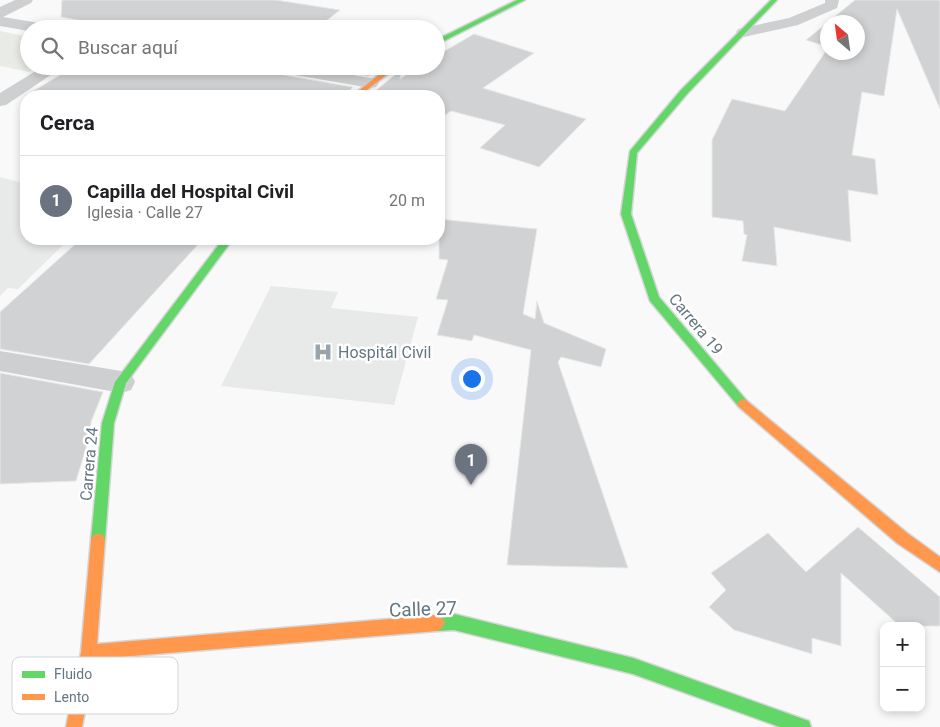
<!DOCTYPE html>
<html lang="es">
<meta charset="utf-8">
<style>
:root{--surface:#fff;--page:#f6f6f6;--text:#202124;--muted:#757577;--line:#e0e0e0;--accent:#565c61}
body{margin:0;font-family:Roboto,sans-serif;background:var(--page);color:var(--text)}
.controls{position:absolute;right:15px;bottom:15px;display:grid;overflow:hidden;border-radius:10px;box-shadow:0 2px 8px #0003}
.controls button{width:45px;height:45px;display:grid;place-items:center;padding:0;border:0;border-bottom:1px solid var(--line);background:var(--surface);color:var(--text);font:25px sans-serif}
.compass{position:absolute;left:820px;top:15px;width:45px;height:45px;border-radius:50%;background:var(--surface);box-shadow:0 2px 8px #0003;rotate:331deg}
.you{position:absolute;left:471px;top:378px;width:18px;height:18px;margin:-12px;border:4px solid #fff;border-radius:50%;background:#1a73e8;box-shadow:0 0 0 8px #1a73e833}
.badge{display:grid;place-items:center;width:32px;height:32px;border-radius:50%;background:var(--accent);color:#fff;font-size:16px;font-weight:700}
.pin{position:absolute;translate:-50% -41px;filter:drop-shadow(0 1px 2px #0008)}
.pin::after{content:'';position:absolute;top:26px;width:18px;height:15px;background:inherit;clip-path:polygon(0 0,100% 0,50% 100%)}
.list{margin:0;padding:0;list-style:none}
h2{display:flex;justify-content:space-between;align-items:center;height:65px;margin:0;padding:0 20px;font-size:21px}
h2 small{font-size:16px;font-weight:400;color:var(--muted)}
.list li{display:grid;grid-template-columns:32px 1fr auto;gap:15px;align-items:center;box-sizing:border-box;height:90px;padding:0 20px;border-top:1px solid var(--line)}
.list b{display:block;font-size:19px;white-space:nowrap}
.list p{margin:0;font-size:16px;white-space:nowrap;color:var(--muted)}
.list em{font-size:16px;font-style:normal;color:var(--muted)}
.icon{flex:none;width:28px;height:28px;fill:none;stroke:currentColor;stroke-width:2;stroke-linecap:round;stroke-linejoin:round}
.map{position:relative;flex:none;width:940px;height:727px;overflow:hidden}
.search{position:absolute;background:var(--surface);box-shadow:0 2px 8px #0003;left:20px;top:20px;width:425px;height:55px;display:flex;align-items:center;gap:12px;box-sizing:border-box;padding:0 18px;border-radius:28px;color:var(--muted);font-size:19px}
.panel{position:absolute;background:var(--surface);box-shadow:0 2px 8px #0003;left:20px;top:90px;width:425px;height:155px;border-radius:20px}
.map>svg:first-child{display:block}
.built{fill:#e8e9e9}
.green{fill:#e8ebe6}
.building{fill:#d0d2d3;stroke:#e8e8e8}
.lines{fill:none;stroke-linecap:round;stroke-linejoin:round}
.fast-casing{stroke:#d5d6d7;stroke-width:3}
.slow-casing{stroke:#d5d6d7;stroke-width:3}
.street{fill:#cecfd0;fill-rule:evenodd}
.fast{fill:#63d668;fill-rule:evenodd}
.slow{fill:#ff974d;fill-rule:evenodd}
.labels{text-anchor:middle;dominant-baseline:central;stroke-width:5;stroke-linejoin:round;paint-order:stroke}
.street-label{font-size:16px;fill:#657683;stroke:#fff}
.poi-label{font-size:16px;fill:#657683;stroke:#fff;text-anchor:start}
.near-street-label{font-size:19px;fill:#657683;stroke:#fff}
.key{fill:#fff;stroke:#d1d6da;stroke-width:1}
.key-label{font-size:14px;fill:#657683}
</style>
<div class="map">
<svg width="940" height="727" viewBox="0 0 940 727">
<rect width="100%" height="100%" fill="#f9f9f9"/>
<g class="built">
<polygon points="0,177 26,184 26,239 69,239 18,289 8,288 0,296"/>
<polygon points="271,286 338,292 331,308 418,317 394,405 221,386"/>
</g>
<polygon class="green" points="0,31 29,37 29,66 38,66 29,72 0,66"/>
<g class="building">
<polygon points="62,0 276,0 340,10 316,29 128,29 61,17"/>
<polygon points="855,0 940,0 940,109 897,9 884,96 862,92 852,155 875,159 878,195 848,190 851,242 774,227 777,266 742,261 747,235 744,234 743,221 712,217 712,140 732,99 785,111 828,48 828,52 858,52 858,22 828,22 828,47 806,40"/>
<polygon points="474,34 534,53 483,88 586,119 539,167 480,148 505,125 451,111 439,119 439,96 369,96 401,70 400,79 420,66 436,66 436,56"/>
<polygon points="75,66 262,66 266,72 353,87 344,96 25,96"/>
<polygon points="315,66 381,66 368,76"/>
<polygon points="439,219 537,229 523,314 535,319 537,301 544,323 606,349 601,367 561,357 558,362 628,568 507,565 531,350 474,335 472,341 437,335 448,300 436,299 448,260 439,259"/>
<polygon points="81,239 203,239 89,364 0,349 0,312"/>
<polygon points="0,373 103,392 91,422 90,435 76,481 0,484"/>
<polygon points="858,527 940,597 940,626 900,626 841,573 841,646 812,638 812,654 734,630 709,607 726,590 711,573 768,533 806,572"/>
</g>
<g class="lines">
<g class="fast-casing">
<g id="fast">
<polygon points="517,0 525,0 436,45 436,40"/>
<polygon points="771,0 777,0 687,94 637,153 631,214 659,297 747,401 749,404 747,407 739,407 650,301 621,214 630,151 681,90"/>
<polygon points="223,239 233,239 126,383 114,423 105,540 103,545 98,546 93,545 91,540 102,423 115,382"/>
<polygon points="454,614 633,658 803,719 809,721 811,727 780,727 633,674 454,630 437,631 432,628 429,623 432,618 437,615"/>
</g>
</g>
<g class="slow-casing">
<g id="slow">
<polygon points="390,66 398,66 359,96 352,96"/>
<polygon points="743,399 747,401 907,533 940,557 940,572 897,543 739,407 737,404 739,401"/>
<polygon points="98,534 103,535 105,540 97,644 437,615 442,618 445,623 442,628 437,631 95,659 82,727 66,727 81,652 91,540 93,535"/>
</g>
</g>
<g class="street">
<polygon points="15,0 33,0 31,3 3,17 46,24 52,26 54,29 29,29 29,31 0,26 0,7"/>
<polygon points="825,0 839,0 837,8 798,25 744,37 738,35 736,32 738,29 789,18 825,3"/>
<polygon points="44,66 64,66 6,105 0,106 0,93"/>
<polygon points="264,66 303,66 370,78 376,79 379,83 376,87 370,88 272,71 266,70"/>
<polygon points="0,351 121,371 131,374 135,382 131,390 121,393 0,371"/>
</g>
<use href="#fast" class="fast"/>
<use href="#slow" class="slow"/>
</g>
<defs>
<g id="hospital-bare" transform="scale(1.5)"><path d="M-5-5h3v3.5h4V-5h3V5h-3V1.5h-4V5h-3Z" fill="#99a4ac" stroke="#fff" stroke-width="2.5" paint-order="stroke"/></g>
</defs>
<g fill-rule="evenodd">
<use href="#hospital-bare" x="323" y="352"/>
</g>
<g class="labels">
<g class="street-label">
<text transform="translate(696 324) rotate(50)">Carrera 19</text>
<text transform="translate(89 464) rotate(-85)">Carrera 24</text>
</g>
<g class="poi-label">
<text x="338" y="352">Hospitál Civil</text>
</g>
<g class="near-street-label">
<text transform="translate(423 609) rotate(-2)">Calle 27</text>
</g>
</g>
<rect x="12" y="657" width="166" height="57" rx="8" class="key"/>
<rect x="22" y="671" width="23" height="7" fill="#63d668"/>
<rect x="22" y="694" width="23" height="6" fill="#ff974d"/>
<g class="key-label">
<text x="54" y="679">Fluido</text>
<text x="54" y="702">Lento</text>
</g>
</svg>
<div class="controls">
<button>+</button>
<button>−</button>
</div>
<svg class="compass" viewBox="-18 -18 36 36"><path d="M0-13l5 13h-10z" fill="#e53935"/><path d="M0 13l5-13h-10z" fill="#757577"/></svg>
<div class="you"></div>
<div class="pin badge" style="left:471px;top:485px;background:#6b7280">1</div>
<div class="search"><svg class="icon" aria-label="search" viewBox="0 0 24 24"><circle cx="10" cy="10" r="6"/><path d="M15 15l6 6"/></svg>Buscar aquí</div>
<section class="panel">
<h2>Cerca<small></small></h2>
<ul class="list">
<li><span class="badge" style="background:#6b7280">1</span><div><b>Capilla del Hospital Civil</b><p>Iglesia · Calle 27</p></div><em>20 m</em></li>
</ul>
</section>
</div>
